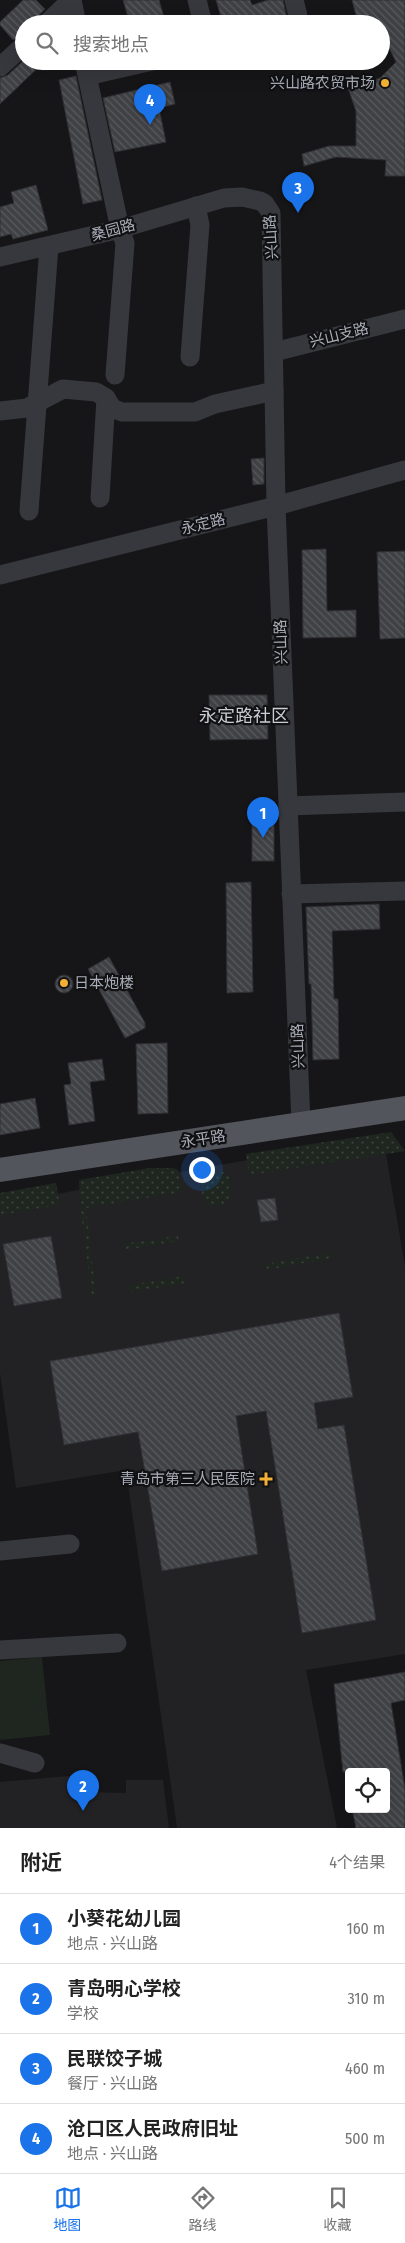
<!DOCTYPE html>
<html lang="zh">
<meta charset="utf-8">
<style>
:root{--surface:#fff;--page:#f2f2f2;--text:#222;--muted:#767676;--line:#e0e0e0;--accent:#1a73e8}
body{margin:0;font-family:"Fira Sans Condensed","Noto Sans SC",sans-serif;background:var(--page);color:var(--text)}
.controls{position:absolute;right:15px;bottom:15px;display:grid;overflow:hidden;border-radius:5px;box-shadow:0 5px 20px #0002}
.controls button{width:45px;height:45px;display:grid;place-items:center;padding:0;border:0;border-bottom:1px solid var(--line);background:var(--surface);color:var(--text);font:25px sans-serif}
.you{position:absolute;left:201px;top:1169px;width:18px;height:18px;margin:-12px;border:4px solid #fff;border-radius:50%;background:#1a73e8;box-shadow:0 0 0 8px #1a73e833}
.badge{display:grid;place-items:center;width:32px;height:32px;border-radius:50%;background:var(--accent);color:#fff;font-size:16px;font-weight:700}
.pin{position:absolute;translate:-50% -41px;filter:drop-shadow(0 1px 2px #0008)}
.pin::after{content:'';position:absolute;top:26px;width:18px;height:15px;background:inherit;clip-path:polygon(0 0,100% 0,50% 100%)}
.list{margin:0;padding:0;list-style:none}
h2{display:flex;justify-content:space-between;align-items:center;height:65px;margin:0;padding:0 20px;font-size:21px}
h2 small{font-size:16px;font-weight:400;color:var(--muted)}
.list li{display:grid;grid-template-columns:32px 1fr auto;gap:15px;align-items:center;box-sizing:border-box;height:70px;padding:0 20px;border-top:1px solid var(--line)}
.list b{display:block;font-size:19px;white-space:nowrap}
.list p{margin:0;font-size:16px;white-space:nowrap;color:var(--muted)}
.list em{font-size:16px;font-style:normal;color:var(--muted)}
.icon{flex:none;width:28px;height:28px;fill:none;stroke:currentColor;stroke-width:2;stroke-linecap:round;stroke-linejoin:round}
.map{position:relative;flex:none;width:405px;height:1828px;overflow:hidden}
.search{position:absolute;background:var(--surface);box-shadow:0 5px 20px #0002;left:15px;right:15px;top:15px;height:55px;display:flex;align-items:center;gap:12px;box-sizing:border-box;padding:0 18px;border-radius:28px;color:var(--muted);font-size:19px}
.sheet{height:345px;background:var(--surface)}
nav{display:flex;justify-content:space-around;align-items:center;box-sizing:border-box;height:70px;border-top:1px solid var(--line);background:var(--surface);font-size:14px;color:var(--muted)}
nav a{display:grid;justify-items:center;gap:2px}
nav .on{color:var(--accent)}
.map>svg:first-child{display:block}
.built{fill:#222225}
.grass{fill:url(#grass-dots)}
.pitch{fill:#1e261f}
.building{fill:url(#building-back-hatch);stroke:#303034}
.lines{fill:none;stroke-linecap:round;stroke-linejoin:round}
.minor{stroke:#37383d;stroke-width:19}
.major{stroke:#53555c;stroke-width:24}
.poi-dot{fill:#f2b134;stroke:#111113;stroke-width:2}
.labels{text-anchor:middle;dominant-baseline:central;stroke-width:4.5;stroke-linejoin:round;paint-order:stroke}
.poi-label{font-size:15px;fill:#a8adb8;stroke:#111113;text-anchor:end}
.street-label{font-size:15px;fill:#a8adb8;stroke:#111113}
.quarter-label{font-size:18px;fill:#c9ccd4;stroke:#111113}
</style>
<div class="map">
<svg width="405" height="1828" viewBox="0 0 405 1828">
<defs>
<pattern id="grass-dots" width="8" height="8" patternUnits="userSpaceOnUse" patternTransform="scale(1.25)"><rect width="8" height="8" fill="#1e261f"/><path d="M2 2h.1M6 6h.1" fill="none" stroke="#3c433d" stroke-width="1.8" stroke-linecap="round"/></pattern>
<pattern id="building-back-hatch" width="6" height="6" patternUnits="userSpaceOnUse" patternTransform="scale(1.25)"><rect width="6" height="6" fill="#404145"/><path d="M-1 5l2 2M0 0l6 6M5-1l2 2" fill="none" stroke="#595a5e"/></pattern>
</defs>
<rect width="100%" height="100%" fill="#161618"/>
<g class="built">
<polygon points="383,1136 405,1267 405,1654 306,1670 337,1828 177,1828 126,1470 16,1488 0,1373 0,1204"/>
<polygon points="91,1774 87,1792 126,1793 126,1780 163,1780 169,1828 0,1828 0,1782"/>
</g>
<g class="grass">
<polygon points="391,1132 405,1151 249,1175 246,1154"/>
<polygon points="150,1168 172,1168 178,1170 182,1192 86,1208 96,1296 92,1297 80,1204 79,1180"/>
<path d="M214 1172H223L228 1174C235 1193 230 1210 207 1205 202 1197 200 1187 201 1177Z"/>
<polygon points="56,1183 60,1205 0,1215 0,1193"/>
<polygon points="178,1236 179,1241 125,1250 123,1244"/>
<polygon points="331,1252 332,1258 267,1270 266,1264"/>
<polygon points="185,1276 186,1283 130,1292 129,1285"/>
</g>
<polygon class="pitch" points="42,1657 50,1735 0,1740 0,1661"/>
<g class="building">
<polygon points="23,0 36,0 45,9 38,16 35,24 24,24 24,34 13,40 0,25 0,22"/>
<polygon points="123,0 159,0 166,24 130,24"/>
<polygon points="216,0 250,0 252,5 268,0 283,0 288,24 223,24"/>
<polygon points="352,0 405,0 405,176 385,176 386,160 336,157 304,166 302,154 329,146 356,146 356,111 348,88 380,78 396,62 381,32 381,24 377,24 376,21 358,23"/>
<polygon points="24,60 45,61 0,104 0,78 8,75"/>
<polygon points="76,76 102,200 83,204 59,80"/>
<polygon points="170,82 175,104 159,108 166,142 115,152 103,98"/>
<polygon points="36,185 48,230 13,239 11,234 0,237 0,207 14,203 11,192"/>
<polygon points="264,458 264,484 253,485 251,459"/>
<polygon points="326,549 327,611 356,610 356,637 303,638 302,550"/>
<polygon points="405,551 405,638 380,639 377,552"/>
<polygon points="209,695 267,695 268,739 210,740"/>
<rect x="252" y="814" width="22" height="47"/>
<polygon points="251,882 253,992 227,993 226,883"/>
<polygon points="379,904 380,929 332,931 334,999 338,999 339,1059 313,1060 311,984 309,984 306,907"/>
<polygon points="109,957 145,1023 145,1028 125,1038 88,969"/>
<circle cx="64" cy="984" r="9"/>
<polygon points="167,1043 168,1113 138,1114 136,1044"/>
<polygon points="102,1059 105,1080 90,1082 95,1121 69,1125 64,1085 71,1084 68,1063"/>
<polygon points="35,1098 40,1128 0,1135 0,1104"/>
<polygon points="275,1198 278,1220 261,1222 257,1200"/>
<polygon points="51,1236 62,1298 14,1306 3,1244"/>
<polygon points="339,1313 353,1397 314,1403 318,1429 344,1425 376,1620 302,1633 266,1411 236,1416 258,1554 162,1571 138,1432 64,1445 50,1361"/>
<polygon points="405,1672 405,1700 391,1703 405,1789 405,1828 356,1828 352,1809 386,1809 386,1772 343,1772 334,1684"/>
</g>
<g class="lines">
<g class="minor">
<polyline points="72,0 77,24"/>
<polyline points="197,0 203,24"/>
<polyline points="294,0 300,24"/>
<polyline points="46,24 71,0"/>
<polyline points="84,61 120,229 125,243 115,375"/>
<polyline points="0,67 24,45"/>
<polyline points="87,76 152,61"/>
<polyline points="0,257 120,229 224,198 242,197 260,201 265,204 271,213 276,506 301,1124"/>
<polyline points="274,352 405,319"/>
<polyline points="190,357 200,225 196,206"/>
<polyline points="0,411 27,408 63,389 96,392 106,398 112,408 122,412 195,412 215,404 274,391"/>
<polyline points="100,498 106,398"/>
<polyline points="29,511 49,246"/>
<polyline points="0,575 276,506 405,470"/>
<polyline points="288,806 405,802"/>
<polyline points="291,894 405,891"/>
<polyline points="0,1551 70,1544"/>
<polyline points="0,1650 117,1643"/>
<polyline points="0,1753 35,1763"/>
</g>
<polyline class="major" points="0,1170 405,1108"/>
</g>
<g class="poi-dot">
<circle cx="385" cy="83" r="5"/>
<circle cx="64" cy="983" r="5"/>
<path d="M263.5 1471.5h5v5h5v5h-5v5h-5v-5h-5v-5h5z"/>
</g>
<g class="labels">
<g class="poi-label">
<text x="375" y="83">兴山路农贸市场</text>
<text x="74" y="983" text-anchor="start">日本炮楼</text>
<text x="255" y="1479">青岛市第三人民医院</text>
</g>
<g class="street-label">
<text transform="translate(113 230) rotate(-15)">桑园路</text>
<text transform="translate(271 237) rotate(-94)">兴山路</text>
<text transform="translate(339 335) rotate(-14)">兴山支路</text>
<text transform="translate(203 524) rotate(-14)">永定路</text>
<text transform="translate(281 642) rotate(-92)">兴山路</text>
<text transform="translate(298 1046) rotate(-92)">兴山路</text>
<text transform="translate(203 1139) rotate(-9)">永平路</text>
</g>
<g class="quarter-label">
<text x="244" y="716">永定路社区</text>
</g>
</g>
</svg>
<div class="controls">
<button><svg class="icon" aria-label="locate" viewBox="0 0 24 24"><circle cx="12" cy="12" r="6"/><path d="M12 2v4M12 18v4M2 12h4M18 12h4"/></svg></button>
</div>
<div class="you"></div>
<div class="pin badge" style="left:263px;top:838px">1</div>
<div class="pin badge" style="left:83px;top:1811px">2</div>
<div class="pin badge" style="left:298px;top:213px">3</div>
<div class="pin badge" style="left:150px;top:125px">4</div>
<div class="search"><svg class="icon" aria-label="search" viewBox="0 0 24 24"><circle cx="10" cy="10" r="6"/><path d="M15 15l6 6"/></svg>搜索地点</div>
</div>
<section class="sheet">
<h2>附近<small>4个结果</small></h2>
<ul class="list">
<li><span class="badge">1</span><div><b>小葵花幼儿园</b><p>地点 · 兴山路</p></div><em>160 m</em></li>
<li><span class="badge">2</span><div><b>青岛明心学校</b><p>学校</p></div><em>310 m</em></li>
<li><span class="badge">3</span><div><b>民联饺子城</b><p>餐厅 · 兴山路</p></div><em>460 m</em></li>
<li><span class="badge">4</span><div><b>沧口区人民政府旧址</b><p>地点 · 兴山路</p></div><em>500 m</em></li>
</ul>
</section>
<nav>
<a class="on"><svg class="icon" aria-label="map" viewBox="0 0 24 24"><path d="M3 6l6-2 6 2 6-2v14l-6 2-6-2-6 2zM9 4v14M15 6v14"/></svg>地图</a>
<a><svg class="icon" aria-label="directions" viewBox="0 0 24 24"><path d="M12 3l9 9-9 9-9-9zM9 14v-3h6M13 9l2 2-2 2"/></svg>路线</a>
<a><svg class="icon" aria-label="saved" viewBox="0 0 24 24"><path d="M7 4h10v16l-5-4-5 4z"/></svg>收藏</a>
</nav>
